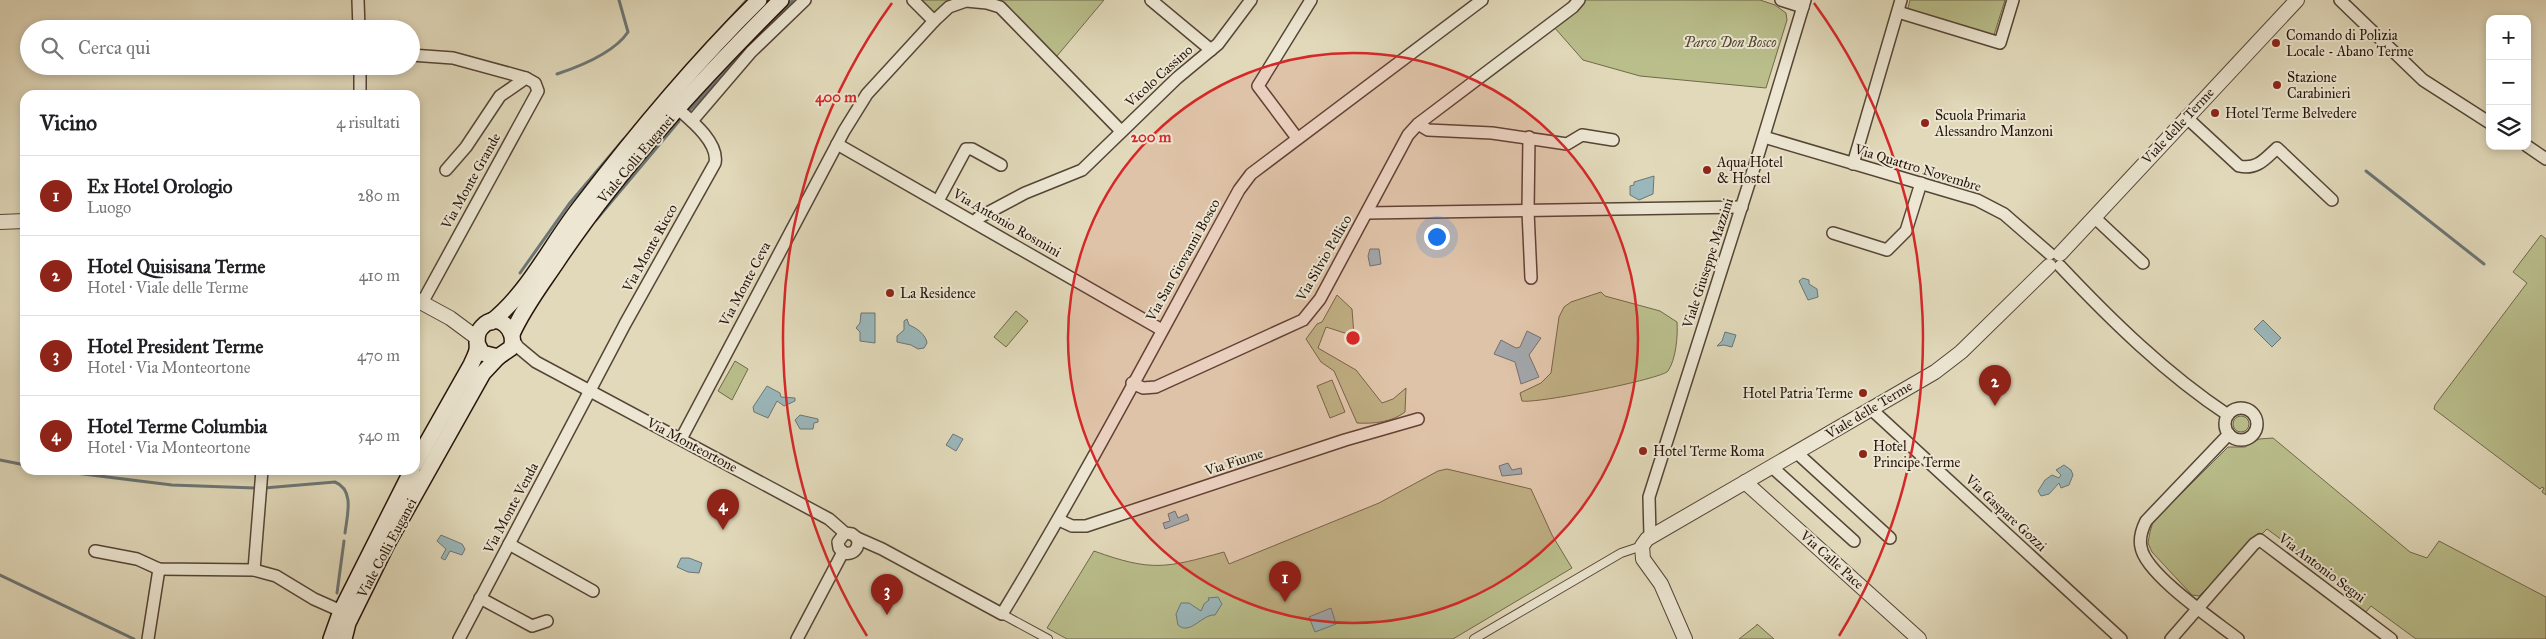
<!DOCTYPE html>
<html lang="it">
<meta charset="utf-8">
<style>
:root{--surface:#fff;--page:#f6f6f6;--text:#202124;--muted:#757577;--line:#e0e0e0;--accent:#8f2418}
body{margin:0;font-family:"IM FELL Great Primer",serif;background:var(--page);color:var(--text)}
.controls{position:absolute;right:15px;top:15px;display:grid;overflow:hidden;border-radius:10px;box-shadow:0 2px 8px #0003}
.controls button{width:45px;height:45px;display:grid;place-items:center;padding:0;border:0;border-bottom:1px solid var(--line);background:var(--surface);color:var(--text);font:25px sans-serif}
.you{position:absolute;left:1436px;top:236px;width:18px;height:18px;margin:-12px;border:4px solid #fff;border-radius:50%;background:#1a73e8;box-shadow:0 0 0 8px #1a73e833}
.badge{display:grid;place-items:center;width:32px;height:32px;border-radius:50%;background:var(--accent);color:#fff;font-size:16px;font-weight:700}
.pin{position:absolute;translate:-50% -41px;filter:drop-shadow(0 1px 2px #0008)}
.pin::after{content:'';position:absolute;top:26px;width:18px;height:15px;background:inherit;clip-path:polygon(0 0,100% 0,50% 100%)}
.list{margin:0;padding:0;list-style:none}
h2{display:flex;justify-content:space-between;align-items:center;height:65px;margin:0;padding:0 20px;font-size:21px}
h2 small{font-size:16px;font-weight:400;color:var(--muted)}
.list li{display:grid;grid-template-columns:32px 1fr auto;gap:15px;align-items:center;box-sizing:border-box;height:80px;padding:0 20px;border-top:1px solid var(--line)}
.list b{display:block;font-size:19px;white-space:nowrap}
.list p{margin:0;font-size:16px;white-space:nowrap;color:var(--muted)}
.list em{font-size:16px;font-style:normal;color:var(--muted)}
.icon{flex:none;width:28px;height:28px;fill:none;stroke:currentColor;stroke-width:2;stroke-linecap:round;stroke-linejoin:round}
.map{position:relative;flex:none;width:2546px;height:639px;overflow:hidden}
.search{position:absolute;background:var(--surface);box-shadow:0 2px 8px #0003;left:20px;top:20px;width:400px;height:55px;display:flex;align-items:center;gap:12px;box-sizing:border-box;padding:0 18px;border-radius:28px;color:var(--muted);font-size:19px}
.panel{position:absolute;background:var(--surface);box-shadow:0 2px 8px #0003;left:20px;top:90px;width:400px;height:385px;border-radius:15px}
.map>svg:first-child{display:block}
.green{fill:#b9be8b;stroke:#70694b}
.water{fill:#9ab7bb;stroke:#6c7675}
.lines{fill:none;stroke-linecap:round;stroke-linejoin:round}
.stream{stroke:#6c7675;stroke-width:3}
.pedestrian-casing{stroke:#554537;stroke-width:10}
.minor-casing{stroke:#554537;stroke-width:14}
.tertiary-casing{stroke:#554537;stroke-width:16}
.secondary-casing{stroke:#26140b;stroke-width:18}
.pedestrian{stroke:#ece6d2;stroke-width:8}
.minor{stroke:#ece6d2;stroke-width:11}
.tertiary{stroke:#ece6d2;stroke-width:14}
.secondary{stroke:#ece6d2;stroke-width:15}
.ring{fill:none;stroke:#d62828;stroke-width:2.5}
.poi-dot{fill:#8f2418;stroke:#ece6d2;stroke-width:2}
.labels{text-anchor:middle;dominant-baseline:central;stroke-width:4;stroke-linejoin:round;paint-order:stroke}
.poi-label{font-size:14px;fill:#26140b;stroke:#ece6d2;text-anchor:start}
.park-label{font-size:14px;font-style:italic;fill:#524731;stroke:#ece6d2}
.street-label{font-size:14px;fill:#26140b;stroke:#ece6d2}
.centre{fill:#d62828;stroke:#ece6d2;stroke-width:2.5}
.ring-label{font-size:15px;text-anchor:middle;font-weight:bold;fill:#d62828;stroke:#ece6d2;stroke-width:4;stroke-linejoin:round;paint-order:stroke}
</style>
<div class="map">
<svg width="2546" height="639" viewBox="0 0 2546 639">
<rect width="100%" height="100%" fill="#e1d9ba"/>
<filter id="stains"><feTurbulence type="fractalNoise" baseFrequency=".004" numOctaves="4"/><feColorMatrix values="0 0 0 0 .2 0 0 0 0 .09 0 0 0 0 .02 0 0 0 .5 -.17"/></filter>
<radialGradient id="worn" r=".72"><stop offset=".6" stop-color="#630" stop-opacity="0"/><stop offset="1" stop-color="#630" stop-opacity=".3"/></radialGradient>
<g class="green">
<polygon points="921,0 955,0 934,13"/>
<polygon points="997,0 1104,0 1057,56 1004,3"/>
<polygon points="1584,0 1760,0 1775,5 1786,13 1787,20 1766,88 1640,76 1583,60 1554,27 1579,8"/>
<polygon points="1910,0 2005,0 1993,38 1907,12"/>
<polygon points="2541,235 2546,239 2546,495 2542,492 2544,488 2542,487 2540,489 2434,409 2435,405 2527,283 2513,272"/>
<path d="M1601 292 1605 296 1660 311 1677 322C1678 336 1676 359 1668 371 1662 379 1536 404 1522 401L1520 393 1541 383 1551 373 1559 317 1564 307 1571 302Z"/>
<path d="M1337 295 1352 309 1354 336 1326 327 1318 348 1356 370 1382 403 1393 399 1406 388 1405 412C1392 422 1374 424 1357 423L1334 371 1321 362 1306 339 1317 324 1322 322Z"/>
<polygon points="1016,311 1028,321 1006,347 994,337"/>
<polygon points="735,361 748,369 732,400 718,391"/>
<polygon points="1332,380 1345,412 1330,418 1317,386"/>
<circle cx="2241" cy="424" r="8"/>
<polygon points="2273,438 2410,552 2427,558 2439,541 2546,597 2546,639 2416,639 2371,606 2366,612 2349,600 2354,593 2267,529 2199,596 2192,595 2152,552 2148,543 2150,532 2153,522 2228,447 2245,447 2259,439"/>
<path d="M1447 469 1531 489 1552 535 1572 568 1453 639H1067L1047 628 1094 551C1152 572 1166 568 1224 552L1229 564 1379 503 1438 471Z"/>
<polygon points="1757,624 1774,639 1739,639 1757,625"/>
</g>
<g class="water">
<polygon points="1654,176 1653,194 1639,200 1630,195 1630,186 1634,185 1634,182"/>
<polygon points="1370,249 1379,249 1381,264 1370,266 1368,256"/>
<polygon points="1803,278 1809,280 1809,284 1817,289 1818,297 1808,300 1799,281"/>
<polygon points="861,313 875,313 875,343 860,341 860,332 856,328 860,323"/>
<path d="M907 319 909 325C917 328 926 335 927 343L924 348 918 349 911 345 897 342V336L904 330V321Z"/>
<polygon points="2263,320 2281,338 2272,347 2254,329"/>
<polygon points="1527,331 1541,338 1529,355 1539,377 1521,384 1515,362 1494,354 1501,340 1516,348 1520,347"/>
<polygon points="1725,332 1736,335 1732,347 1724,345 1717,346 1722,341"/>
<polygon points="767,386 780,393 781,397 795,398 795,401 784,406 777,401 768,418 754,412 753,407"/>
<polygon points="800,415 818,419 818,422 814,423 813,429 800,429 795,420"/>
<polygon points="953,434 963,439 956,451 946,445"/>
<polygon points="1508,463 1512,470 1521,468 1522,474 1502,476 1499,466"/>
<polygon points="2064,465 2071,470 2073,475 2069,485 2061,488 2059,483 2049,494 2041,496 2038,491 2045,480 2052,475 2059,478 2061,475 2056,470"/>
<polygon points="1175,511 1178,518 1187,514 1189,520 1165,529 1163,523 1170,521 1168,514"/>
<polygon points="441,535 462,544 465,549 462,555 450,551 445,560 441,558 446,549 437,541"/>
<polygon points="681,558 689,558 702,563 699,573 688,572 677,567"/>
<path d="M1218 597 1222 604 1215 615C1202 614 1190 636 1178 625L1176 614 1181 603H1189L1201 611 1204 604 1209 600 1208 598Z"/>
<polygon points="1331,608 1336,624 1315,632 1309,617"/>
</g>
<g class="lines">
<g class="stream">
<polyline points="700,51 747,0"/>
<path d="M557 74C581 66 614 53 628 32L619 0"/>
<polyline points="688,112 793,0"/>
<polyline points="2366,171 2484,264"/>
<polyline points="596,220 679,121"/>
<polyline points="520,273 569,204 624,139"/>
<polyline points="0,460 25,465"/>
<polyline points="51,470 172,485 255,488"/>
<path d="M264 488 335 482C355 490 347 516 345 533"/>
<polyline points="0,575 134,639"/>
<polyline points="337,593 344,541"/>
</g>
<g class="pedestrian-casing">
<g id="pedestrian">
<polyline points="1002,614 1048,639"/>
<polyline points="1474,639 1621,553 1642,546"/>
</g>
</g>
<g class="minor-casing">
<g id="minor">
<polyline points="358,0 359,29"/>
<polyline points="913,0 934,21"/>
<polyline points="1151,0 1211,50"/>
<polyline points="1781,0 1803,7"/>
<polyline points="2340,0 2423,80 2490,123"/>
<polyline points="1898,12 2000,43 2013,0"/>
<polyline points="411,55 453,58 526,78"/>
<polyline points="360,66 360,95"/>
<path d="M2186 117 2239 166C2257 170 2265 159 2277 148L2332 200"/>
<polyline points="692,121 751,52 805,0"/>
<polyline points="1418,124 1428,130 1492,133 1567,144 1582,135 1613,140"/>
<polyline points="1529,137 1528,211 1531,278"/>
<polyline points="1764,137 1977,200 2004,214 2050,254"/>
<polyline points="1297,138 1258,86 1311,0"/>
<polyline points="837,144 1162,330"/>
<polyline points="2527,146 2546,159"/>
<polyline points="1853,164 1901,0"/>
<polyline points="938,201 966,149 972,149 1001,165"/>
<polyline points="1367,213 1742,207"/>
<polyline points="2094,217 2143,263"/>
<polyline points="975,222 978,218 1025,193 1082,170 1177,78 1218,44 1251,0"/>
<polyline points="1833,233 1887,250 1906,231 1921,183"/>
<path d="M2060 266C2111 320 2166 374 2228 415"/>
<polyline points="422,303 538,91 535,83 526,78 500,96 466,147 446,170"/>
<path d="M513 339 518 347 536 362 829 519 845 533 852 534 857 538 882 549 1002 614C1086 476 1161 332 1239 190L1251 174 1482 0"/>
<polyline points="1132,383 1143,388 1156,387 1303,320 1320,299 1408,135 1418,124 1573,7 1579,0"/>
<circle cx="2241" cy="424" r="16"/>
<polyline points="1871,409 2121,639"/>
<path d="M2229 434 2146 521C2142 529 2139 538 2141 547 2145 574 2215 621 2238 639"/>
<polyline points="681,439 844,131 867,94 934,21 949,7 966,1 987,3 1000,7 1121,131"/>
<polyline points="1797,453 1890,538"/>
<polyline points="1772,467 1854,541"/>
<polyline points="1059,520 1072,526 1086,526 1345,440 1418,419"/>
<path d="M845 533 838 542 839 548 844 553C854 555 860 548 857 538"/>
<polyline points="1650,536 1649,497 1759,152 1805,0"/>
<polyline points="509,544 593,591"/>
<polyline points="95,551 137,559 159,569 254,570 276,576 314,599 341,611"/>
<polyline points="254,570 262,470"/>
<polyline points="480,598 532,626 547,621"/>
<polyline points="148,639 159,569"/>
<path d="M459 639 625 324 715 163C719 143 692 121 678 109"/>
<polyline points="797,639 843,552"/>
<polyline points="2171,639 2254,544 2260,540 2391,639"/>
</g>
</g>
<g class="tertiary-casing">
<g id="tertiary">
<polyline points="0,222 25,221"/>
<polyline points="2060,254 2297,0"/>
<polyline points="415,299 450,318 477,338"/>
<polyline points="1745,482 1919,639"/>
<polyline points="1685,639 1661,584 1643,559 1642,546 1647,539 1935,372 1961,352 2049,266"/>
</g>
</g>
<g class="secondary-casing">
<g id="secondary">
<path d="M491 322C529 292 551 244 581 206 636 134 695 63 759 0"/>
<path d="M512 334C524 307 542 284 558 260 622 165 700 81 781 0"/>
<path d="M415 464 471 365C473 360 476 355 477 350 478 341 475 334 482 327 497 310 518 330 511 348L498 357 482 353 477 343"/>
<polyline points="331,639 341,611 412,470"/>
<polyline points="344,639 348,623 387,544 483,373 498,357"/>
</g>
</g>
<use href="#pedestrian" class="pedestrian"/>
<use href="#minor" class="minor"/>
<use href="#tertiary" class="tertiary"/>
<use href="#secondary" class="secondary"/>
</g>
<circle cx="1353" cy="338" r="285" fill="#d62828" fill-opacity=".12"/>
<g class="ring">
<circle cx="1353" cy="338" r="285"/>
<path d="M867 636A570 570 0 0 1 892 3M1814 3A570 570 0 0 1 1839 636"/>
</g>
<g class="poi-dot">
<circle cx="2276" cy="43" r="5"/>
<circle cx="2277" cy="85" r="5"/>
<circle cx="2215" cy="113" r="5"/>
<circle cx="1925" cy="123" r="5"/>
<circle cx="1707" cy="170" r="5"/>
<circle cx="890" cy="293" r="5"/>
<circle cx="1863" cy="393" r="5"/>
<circle cx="1643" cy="451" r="5"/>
<circle cx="1863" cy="454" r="5"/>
</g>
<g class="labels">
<g class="poi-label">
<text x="2286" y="35">Comando di Polizia<tspan x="2286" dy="16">Locale - Abano Terme</tspan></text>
<text x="2287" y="77">Stazione<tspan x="2287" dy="16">Carabinieri</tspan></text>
<text x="2225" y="113">Hotel Terme Belvedere</text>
<text x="1935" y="115">Scuola Primaria<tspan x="1935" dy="16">Alessandro Manzoni</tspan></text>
<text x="1717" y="162">Aqua Hotel<tspan x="1717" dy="16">&amp; Hostel</tspan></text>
<text x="900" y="293">La Residence</text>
<text x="1853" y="393" text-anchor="end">Hotel Patria Terme</text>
<text x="1873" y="446">Hotel<tspan x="1873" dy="16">Principe Terme</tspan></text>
<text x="1653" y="451">Hotel Terme Roma</text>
</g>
<g class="park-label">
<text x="1730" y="42">Parco Don Bosco</text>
</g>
<g class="street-label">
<text transform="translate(1159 76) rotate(-42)">Vicolo Cassino</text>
<text transform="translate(2178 126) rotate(-47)">Viale delle Terme</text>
<text transform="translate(636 159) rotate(-50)">Viale Colli Euganei</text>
<text transform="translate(1918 168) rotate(17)">Via Quattro Novembre</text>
<text transform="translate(471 181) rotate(-61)">Via Monte Grande</text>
<text transform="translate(1007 223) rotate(30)">Via Antonio Rosmini</text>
<text transform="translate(650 248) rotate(-61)">Via Monte Ricco</text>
<text transform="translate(1324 258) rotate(-60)">Via Silvio Pellico</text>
<text transform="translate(1183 260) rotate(-61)">Via San Giovanni Bosco</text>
<text transform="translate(1708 263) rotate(-72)">Viale Giuseppe Mazzini</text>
<text transform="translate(745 284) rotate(-62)">Via Monte Ceva</text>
<text transform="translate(1869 410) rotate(-31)">Viale delle Terme</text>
<text transform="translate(692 445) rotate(28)">Via Monteortone</text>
<text transform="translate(1234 462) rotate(-18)">Via Fiume</text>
<text transform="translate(511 508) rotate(-62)">Via Monte Venda</text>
<text transform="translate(2006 513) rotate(43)">Via Gaspare Gozzi</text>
<text transform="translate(387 548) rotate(-62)">Viale Colli Euganei</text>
<text transform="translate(1832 560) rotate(42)">Via Calle Pace</text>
<text transform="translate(2322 568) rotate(37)">Via Antonio Segni</text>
</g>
</g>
<circle cx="1353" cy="338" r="8" class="centre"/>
<g class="ring-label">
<text x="836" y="102">400 m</text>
<text x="1151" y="142">200 m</text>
</g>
<rect width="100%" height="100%" filter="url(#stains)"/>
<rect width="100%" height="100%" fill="url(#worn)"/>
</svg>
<div class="controls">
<button>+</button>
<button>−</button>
<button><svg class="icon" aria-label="layers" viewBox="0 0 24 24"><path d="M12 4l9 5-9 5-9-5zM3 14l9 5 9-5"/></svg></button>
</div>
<div class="you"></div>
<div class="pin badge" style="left:1285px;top:602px">1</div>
<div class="pin badge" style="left:1995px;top:406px">2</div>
<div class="pin badge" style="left:887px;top:615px">3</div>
<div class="pin badge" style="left:723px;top:530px">4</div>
<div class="search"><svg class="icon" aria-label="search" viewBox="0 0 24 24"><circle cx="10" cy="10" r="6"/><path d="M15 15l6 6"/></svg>Cerca qui</div>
<section class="panel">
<h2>Vicino<small>4 risultati</small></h2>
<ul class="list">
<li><span class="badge">1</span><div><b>Ex Hotel Orologio</b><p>Luogo</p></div><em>280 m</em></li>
<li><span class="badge">2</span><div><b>Hotel Quisisana Terme</b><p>Hotel · Viale delle Terme</p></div><em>410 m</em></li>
<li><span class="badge">3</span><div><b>Hotel President Terme</b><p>Hotel · Via Monteortone</p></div><em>470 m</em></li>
<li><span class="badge">4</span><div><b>Hotel Terme Columbia</b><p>Hotel · Via Monteortone</p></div><em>540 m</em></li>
</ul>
</section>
</div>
